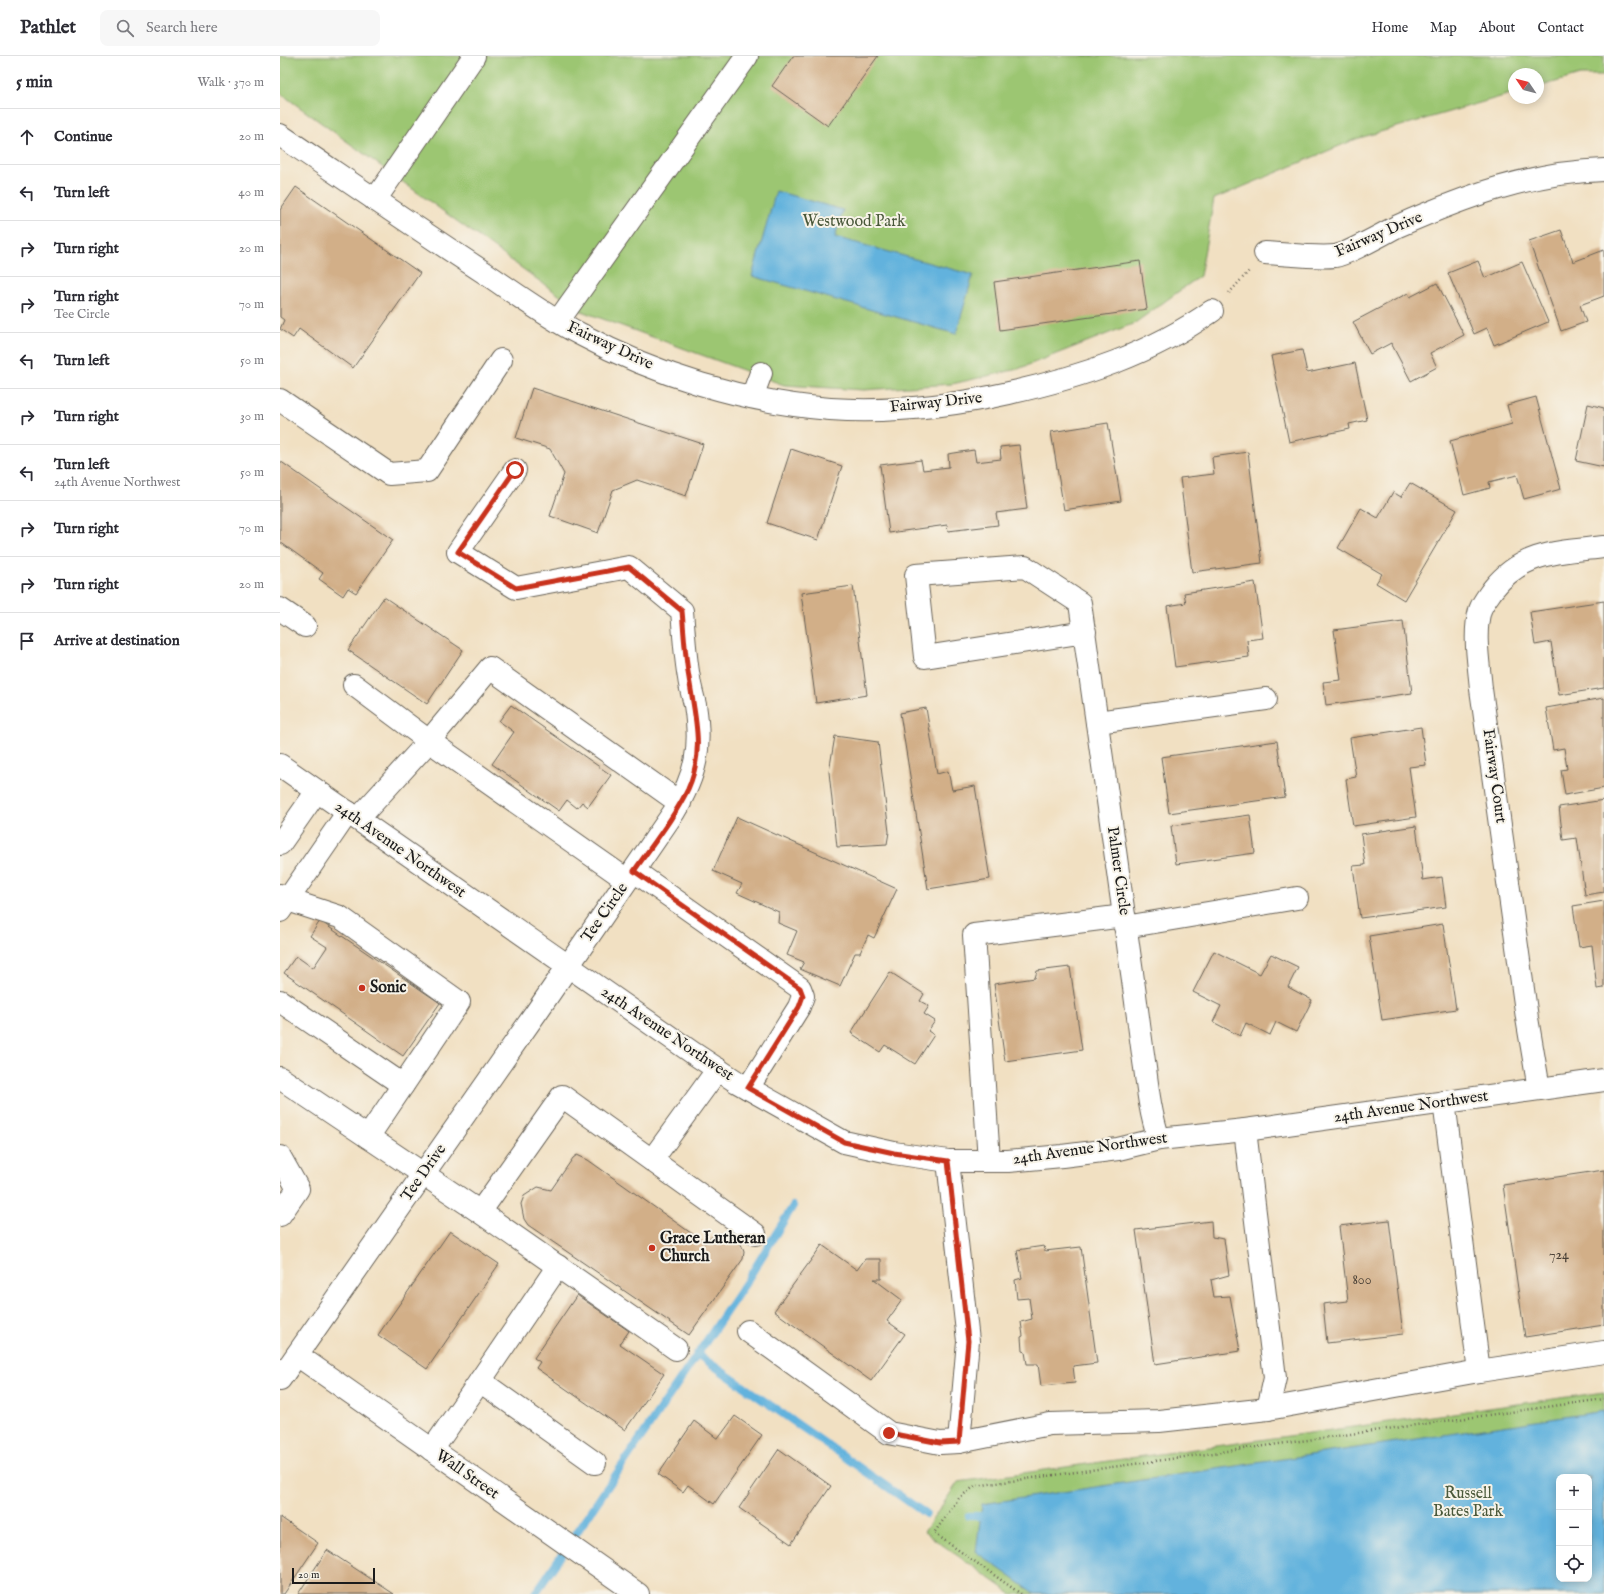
<!DOCTYPE html>
<meta charset="utf-8">
<style>
:root{--surface:#fff;--page:#f7f7f7;--text:#2b2b33;--muted:#7c7c81;--line:#e1e1e2}
body{margin:0;font-family:"IM FELL English",serif;background:var(--page);color:var(--text)}
.controls{position:absolute;right:12px;bottom:12px;display:grid;overflow:hidden;border-radius:8px;box-shadow:0 2px 10px #0003}
.controls button{width:36px;height:36px;display:grid;place-items:center;padding:0;border:0;border-bottom:1px solid var(--line);background:var(--surface);color:var(--text);font:20px sans-serif}
.compass{position:absolute;left:1228px;top:12px;width:36px;height:36px;border-radius:50%;background:var(--surface);box-shadow:0 2px 10px #0003;rotate:305deg}
.scale{position:absolute;left:12px;bottom:10px;width:83px;box-sizing:border-box;padding-left:4px;border:2px solid #1c1c1c;border-top:0;font-size:11px;line-height:14px;white-space:nowrap;color:#1c1c1c;-webkit-text-stroke:3px #f7f3e8;paint-order:stroke}
.stop{position:absolute;width:12px;height:12px;margin:-9px;border:3px solid #c8321e;border-radius:50%;background:#fff}
.stop.end{background:#c8321e;border-color:#fff;box-shadow:0 1px 4px #0008}
.list{margin:0;padding:0;list-style:none}
h2{display:flex;justify-content:space-between;align-items:center;height:52px;margin:0;padding:0 16px;font-size:17px}
h2 small{font-size:13px;font-weight:400;color:var(--muted)}
.list li{display:grid;grid-template-columns:26px 1fr auto;gap:12px;align-items:center;box-sizing:border-box;height:56px;padding:0 16px;border-top:1px solid var(--line)}
.list b{display:block;font-size:15px;white-space:nowrap}
.list p{margin:0;font-size:13px;white-space:nowrap;color:var(--muted)}
.list em{font-size:13px;font-style:normal;color:var(--muted)}
.icon{flex:none;width:22px;height:22px;fill:none;stroke:currentColor;stroke-width:2;stroke-linecap:round;stroke-linejoin:round}
.map{position:relative;flex:none;width:1324px;height:1538px;overflow:hidden}
header{display:flex;align-items:center;gap:24px;box-sizing:border-box;height:56px;padding:0 20px;background:var(--surface);border-bottom:1px solid var(--line)}
header strong{font-size:19px}
nav{display:flex;gap:22px;margin-inline-start:auto;font-size:14px}
.search{width:280px;height:36px;background:var(--page);display:flex;align-items:center;gap:10px;box-sizing:border-box;padding:0 14px;border-radius:8px;color:var(--muted);font-size:15px}
main{display:flex}
aside{flex:1;background:var(--surface)}
.map>svg:first-child{display:block}
.green{fill:#9cc672;stroke:#5c7147;fill-rule:evenodd}
.water{fill:#62b2dd;stroke:#3f677c;fill-rule:evenodd}
.lines{fill:none;stroke-linecap:round;stroke-linejoin:round}
.stream{stroke:#62b2dd;stroke-width:8}
.building{fill:#d2af88}
.minor-casing{stroke:#676156;stroke-width:24}
.major-casing{stroke:#676156;stroke-width:24}
.path{stroke:#676156;stroke-width:2.5;stroke-dasharray:1 3;stroke-linecap:butt}
.minor{stroke:#fff;stroke-width:22}
.major{stroke:#fff;stroke-width:22}
.route{stroke:#c8321e;stroke-width:5}
.poi-dot{fill:#c8321e;stroke:#f7f3e8;stroke-width:1.5}
.labels{text-anchor:middle;dominant-baseline:central;stroke-width:4;stroke-linejoin:round;paint-order:stroke}
.number-label{font-size:14px;fill:#4a4137}
.park-label{font-size:16px;fill:#49583a;stroke:#f7f3e8}
.street-label{font-size:16px;fill:#1c1c1c;stroke:#f7f3e8}
.poi-label{font-size:16px;font-weight:bold;fill:#1c1c1c;stroke:#f7f3e8;text-anchor:start}
</style>
<header>
<strong>Pathlet</strong>
<div class="search"><svg class="icon" aria-label="search" viewBox="0 0 24 24"><circle cx="10" cy="10" r="6"/><path d="M15 15l6 6"/></svg>Search here</div>
<nav><a>Home</a><a>Map</a><a>About</a><a>Contact</a></nav>
</header>
<main>
<aside>
<h2>5 min<small>Walk · 370 m</small></h2>
<ul class="list">
<li><svg class="icon" aria-label="ahead" viewBox="0 0 24 24"><path d="M12 20V5M6 11l6-6 6 6"/></svg><div><b>Continue</b></div><em>20 m</em></li>
<li><svg class="icon" aria-label="left" viewBox="0 0 24 24"><path d="M17 20v-9H6M10 6l-5 5 5 5"/></svg><div><b>Turn left</b></div><em>40 m</em></li>
<li><svg class="icon" aria-label="right" viewBox="0 0 24 24"><path d="M7 20v-9h11M14 6l5 5-5 5"/></svg><div><b>Turn right</b></div><em>20 m</em></li>
<li><svg class="icon" aria-label="right" viewBox="0 0 24 24"><path d="M7 20v-9h11M14 6l5 5-5 5"/></svg><div><b>Turn right</b><p>Tee Circle</p></div><em>70 m</em></li>
<li><svg class="icon" aria-label="left" viewBox="0 0 24 24"><path d="M17 20v-9H6M10 6l-5 5 5 5"/></svg><div><b>Turn left</b></div><em>50 m</em></li>
<li><svg class="icon" aria-label="right" viewBox="0 0 24 24"><path d="M7 20v-9h11M14 6l5 5-5 5"/></svg><div><b>Turn right</b></div><em>30 m</em></li>
<li><svg class="icon" aria-label="left" viewBox="0 0 24 24"><path d="M17 20v-9H6M10 6l-5 5 5 5"/></svg><div><b>Turn left</b><p>24th Avenue Northwest</p></div><em>50 m</em></li>
<li><svg class="icon" aria-label="right" viewBox="0 0 24 24"><path d="M7 20v-9h11M14 6l5 5-5 5"/></svg><div><b>Turn right</b></div><em>70 m</em></li>
<li><svg class="icon" aria-label="right" viewBox="0 0 24 24"><path d="M7 20v-9h11M14 6l5 5-5 5"/></svg><div><b>Turn right</b></div><em>20 m</em></li>
<li><svg class="icon" aria-label="arrive" viewBox="0 0 24 24"><path d="M6 21V4h12l-3 4 3 4H6"/></svg><div><b>Arrive at destination</b></div></li>
</ul>
</aside>
<div class="map">
<svg width="1324" height="1538" viewBox="0 0 1324 1538">
<rect width="100%" height="100%" fill="#f7f3e8"/>
<filter id="ink" filterUnits="userSpaceOnUse"><feTurbulence type="fractalNoise" baseFrequency=".025" numOctaves="2"/><feDisplacementMap in="SourceGraphic" scale="8" xChannelSelector="R" yChannelSelector="G"/><feConvolveMatrix kernelMatrix="1 2 1 2 8 2 1 2 1" color-interpolation-filters="sRGB"/></filter>
<filter id="wash" filterUnits="userSpaceOnUse"><feTurbulence type="fractalNoise" baseFrequency=".012" numOctaves="4" result="noise"/><feDisplacementMap in="SourceGraphic" scale="16" xChannelSelector="R" yChannelSelector="G"/><feGaussianBlur stdDeviation="0.9" result="paint"/><feColorMatrix in="noise" values="0 0 0 0 0 0 0 0 0 0 0 0 0 0 0 0 0 1.4 0 .05"/><feComposite in="paint" operator="in"/></filter>
<g filter="url(#wash)">
<rect width="100%" height="100%" fill="#f1e0c2"/>
<g class="green">
<polygon points="0,0 1324,0 1324,19 1300,19 1258,31 1258,18 1234,18 1234,37 1076,83 934,143 920,220 855,267 738,313 672,328 584,334 504,329 301,255 0,37"/>
<path d="M1324 1336V1538H732L644 1476 678 1426ZM1279 1421H1309V1523H1279Z"/>
</g>
<g class="water">
<polygon points="496,135 563,154 555,181 693,219 676,278 472,220"/>
<path d="M1324 1355V1538H755L696 1496 702 1448ZM1279 1421H1309V1523H1279Z"/>
</g>
<g class="lines">
<g class="stream">
<polyline points="417,1298 646,1458"/>
<polyline points="689,1460 707,1460"/>
<polyline points="255,1538 465,1228 513,1150"/>
</g>
</g>
<g id="blocks">
<g class="building">
<polygon points="513,0 598,0 548,70 492,30"/>
<polygon points="16,131 140,217 73,312 19,273 13,282 0,273 4,264 0,261 0,154"/>
<polygon points="1281,174 1293,206 1324,194 1324,240 1300,249 1306,266 1281,275 1249,185"/>
<polygon points="860,205 867,253 720,274 714,226"/>
<polygon points="1198,205 1205,222 1242,206 1268,266 1214,289 1207,272 1194,278 1168,217"/>
<polygon points="1157,227 1184,279 1150,297 1157,311 1131,325 1111,287 1090,298 1073,266 1128,237 1130,241"/>
<polygon points="1022,294 1027,317 1075,307 1087,364 1069,368 1070,373 1009,386 991,300"/>
<polygon points="252,332 423,388 406,440 357,424 333,434 318,477 270,460 284,418 270,393 236,382"/>
<polygon points="1256,341 1281,433 1244,443 1237,419 1209,426 1210,432 1184,439 1170,385 1232,368 1227,349"/>
<polygon points="1308,348 1324,352 1324,411 1296,405"/>
<polygon points="828,367 841,445 784,454 771,376"/>
<polygon points="739,389 747,453 716,457 718,469 668,475 667,469 609,477 600,409 641,404 643,414 669,411 668,398 694,394 696,406 721,403 720,391"/>
<polygon points="511,393 562,410 538,484 487,467"/>
<polygon points="968,396 982,507 912,516 900,422 934,418 932,401"/>
<polygon points="0,405 113,484 76,537 68,532 63,540 39,523 43,517 0,486"/>
<polygon points="1130,427 1177,454 1124,544 1096,527 1102,518 1058,492 1081,452 1098,462 1113,436 1121,441"/>
<polygon points="975,526 983,582 967,584 969,601 895,611 887,550 906,547 904,537"/>
<polygon points="573,530 587,639 536,647 521,537"/>
<polygon points="104,541 183,594 147,648 68,594"/>
<polygon points="1324,545 1324,632 1279,639 1271,586 1255,589 1250,556"/>
<polygon points="1123,565 1132,637 1046,649 1043,626 1061,624 1054,574"/>
<polygon points="1324,642 1324,732 1285,739 1281,714 1287,713 1284,692 1273,694 1266,652"/>
<polygon points="231,649 331,719 308,751 302,746 297,752 287,744 279,755 212,708 234,676 219,665"/>
<polygon points="646,652 657,718 668,715 672,734 695,730 710,823 648,833 620,657"/>
<polygon points="1141,671 1146,709 1129,711 1136,761 1073,770 1066,723 1076,721 1070,682"/>
<polygon points="555,680 598,686 609,776 607,788 557,791 549,716"/>
<polygon points="997,685 1005,741 889,757 881,701"/>
<polygon points="1324,744 1324,836 1305,839 1297,782 1283,784 1279,751"/>
<polygon points="970,759 975,797 896,808 891,770"/>
<polygon points="457,761 617,833 594,882 588,879 580,897 575,897 560,930 520,913 524,906 507,899 517,875 498,867 499,856 457,837 462,828 433,815"/>
<polygon points="1136,770 1143,824 1162,821 1166,851 1080,862 1073,810 1085,809 1081,778"/>
<polygon points="1324,845 1324,932 1317,933 1312,889 1299,891 1293,850"/>
<polygon points="40,865 160,947 123,1000 4,917 16,900 33,912 47,891 30,880"/>
<polygon points="1163,868 1176,953 1102,964 1089,880"/>
<polygon points="934,895 980,918 991,898 1018,911 1008,931 1032,944 1016,976 996,966 990,979 966,967 960,980 933,966 941,950 913,936"/>
<polygon points="790,911 802,994 725,1005 714,928 755,922 757,915"/>
<polygon points="610,916 644,938 640,945 649,950 644,958 655,965 648,975 654,979 635,1008 605,989 600,996 571,977"/>
<polygon points="297,1099 308,1104 425,1187 432,1181 443,1178 455,1182 461,1188 464,1196 463,1203 409,1279 248,1169 244,1163 241,1148 244,1140 258,1131 271,1134 293,1102"/>
<polygon points="1324,1114 1324,1269 1245,1281 1223,1129"/>
<polygon points="1109,1164 1123,1278 1047,1287 1043,1248 1068,1245 1059,1170"/>
<polygon points="931,1165 932,1181 944,1183 949,1219 931,1224 934,1241 950,1240 960,1295 875,1308 856,1174"/>
<polygon points="170,1175 219,1208 147,1313 98,1279"/>
<polygon points="542,1189 577,1214 585,1203 601,1203 601,1223 594,1223 622,1244 607,1265 625,1278 591,1325 494,1255"/>
<polygon points="764,1190 765,1195 801,1191 817,1307 793,1310 795,1327 761,1330 758,1308 747,1308 745,1296 742,1295 741,1281 743,1280 741,1266 752,1263 749,1242 737,1243 735,1224 742,1222 737,1194"/>
<polygon points="297,1239 349,1275 340,1288 384,1318 345,1374 256,1312 260,1306 254,1302"/>
<polygon points="455,1360 482,1379 434,1448 408,1429 403,1436 378,1418 414,1365 438,1383"/>
<polygon points="499,1393 551,1430 511,1488 459,1452"/>
<polygon points="0,1461 38,1487 4,1538 0,1538"/>
<polygon points="47,1494 114,1538 18,1538"/>
</g>
</g>
</g>
<g filter="url(#ink)">
<use href="#blocks" fill-opacity="0" stroke="#676156" stroke-width="1"/>
<g class="lines">
<g class="minor-casing">
<g id="minor">
<path d="M0 79C68 125 136 172 205 217 236 238 267 261 300 278 376 319 464 346 550 353 609 357 671 350 729 337 801 321 871 298 932 255"/>
<polyline points="95,144 194,0"/>
<path d="M985 197C1006 198 1035 202 1055 200 1066 199 1104 177 1118 170 1184 141 1251 116 1324 114"/>
<polyline points="278,265 467,0"/>
<polyline points="472,341 481,317"/>
<polyline points="0,344 109,418 147,415 221,304"/>
<polyline points="0,553 25,570"/>
<path d="M805 576 645 601 636 519 745 511 800 547C818 668 834 789 851 910 856 944 860 978 865 1012 868 1036 871 1060 879 1083"/>
<polyline points="74,629 149,685 347,824"/>
<polyline points="817,666 986,643"/>
<polyline points="78,763 149,685 210,612 400,747"/>
<polyline points="0,788 37,735"/>
<polyline points="354,815 520,932 523,940 519,951 468,1032"/>
<polyline points="0,839 8,844 60,861 179,946 88,1081"/>
<polyline points="0,855 68,756"/>
<polyline points="845,871 1017,842"/>
<polyline points="0,945 123,1029"/>
<polyline points="0,1022 200,1156 396,1293"/>
<path d="M1259 1033 1247 962 1201 633C1199 608 1193 578 1200 554 1203 546 1209 539 1213 533 1243 495 1280 496 1324 491"/>
<polyline points="1164,1046 1199,1315 1324,1296"/>
<polyline points="965,1074 995,1322 988,1353"/>
<polyline points="0,1101 18,1133 0,1159"/>
<polyline points="372,1104 438,1013"/>
<polyline points="668,1105 688,1285 679,1386"/>
<polyline points="709,1105 694,879 844,860"/>
<polyline points="200,1156 282,1040 475,1178"/>
<polyline points="468,1275 609,1377 660,1387 679,1386 770,1368 879,1365 988,1353 1199,1315"/>
<polyline points="17,1299 358,1538"/>
<path d="M0 1323 258 954 394 756C416 718 422 693 415 649 413 640 410 631 409 622 405 600 404 577 402 555L349 511 236 532 178 496 235 414"/>
<polyline points="200,1325 278,1210"/>
<polyline points="152,1394 200,1325 315,1407"/>
</g>
</g>
<g class="major-casing">
<polyline id="major" points="0,709 413,997 457,1026 564,1086 614,1097 668,1105 728,1105 782,1100 838,1093 879,1083 965,1074 1324,1024"/>
</g>
<g class="path">
<polyline points="949,237 969,215"/>
<polyline points="741,1538 654,1477 679,1442 695,1430 1324,1343"/>
</g>
<use href="#minor" class="minor"/>
<use href="#major" class="major"/>
</g>
</g>
<g class="lines" filter="url(#ink)">
<path class="route" d="M235 414 178 496 236 532 349 511 402 555C404 577 405 600 409 622 415 661 425 695 408 733 394 762 372 789 354 815L520 932 523 940 519 951 468 1032 564 1086 614 1097 668 1105 688 1285 679 1386 660 1387 609 1377"/>
</g>
<g class="poi-dot">
<circle cx="82" cy="932" r="4"/>
<circle cx="372" cy="1192" r="4"/>
</g>
<g class="labels">
<g class="number-label">
<text x="1279" y="1199">724</text>
<text x="1082" y="1224">800</text>
</g>
<g class="park-label">
<text x="574" y="166">Westwood Park</text>
<text x="1188" y="1438">Russell<tspan x="1188" dy="18">Bates Park</tspan></text>
</g>
<g class="street-label">
<text transform="translate(1099 179) rotate(-23)">Fairway Drive</text>
<text transform="translate(330 290) rotate(25)">Fairway Drive</text>
<text transform="translate(656 347) rotate(-6)">Fairway Drive</text>
<text transform="translate(1214 720) rotate(82)">Fairway Court</text>
<text transform="translate(120 794) rotate(35)">24th Avenue Northwest</text>
<text transform="translate(838 815) rotate(82)">Palmer Circle</text>
<text transform="translate(325 857) rotate(-55)">Tee Circle</text>
<text transform="translate(387 978) rotate(34)">24th Avenue Northwest</text>
<text transform="translate(1131 1051) rotate(-8)">24th Avenue Northwest</text>
<text transform="translate(810 1093) rotate(-8)">24th Avenue Northwest</text>
<text transform="translate(144 1117) rotate(-55)">Tee Drive</text>
<text transform="translate(187 1419) rotate(35)">Wall Street</text>
</g>
<g class="poi-label">
<text x="90" y="932">Sonic</text>
<text x="380" y="1183">Grace Lutheran<tspan x="380" dy="18">Church</tspan></text>
</g>
</g>
</svg>
<div class="controls">
<button>+</button>
<button>−</button>
<button><svg class="icon" aria-label="locate" viewBox="0 0 24 24"><circle cx="12" cy="12" r="6"/><path d="M12 2v4M12 18v4M2 12h4M18 12h4"/></svg></button>
</div>
<svg class="compass" viewBox="-18 -18 36 36"><path d="M0-13l5 13h-10z" fill="#e53935"/><path d="M0 13l5-13h-10z" fill="#7c7c81"/></svg>
<div class="scale">20 m</div>
<div class="stop" style="left:235px;top:414px"></div>
<div class="stop end" style="left:609px;top:1377px"></div>
</div>
</main>
